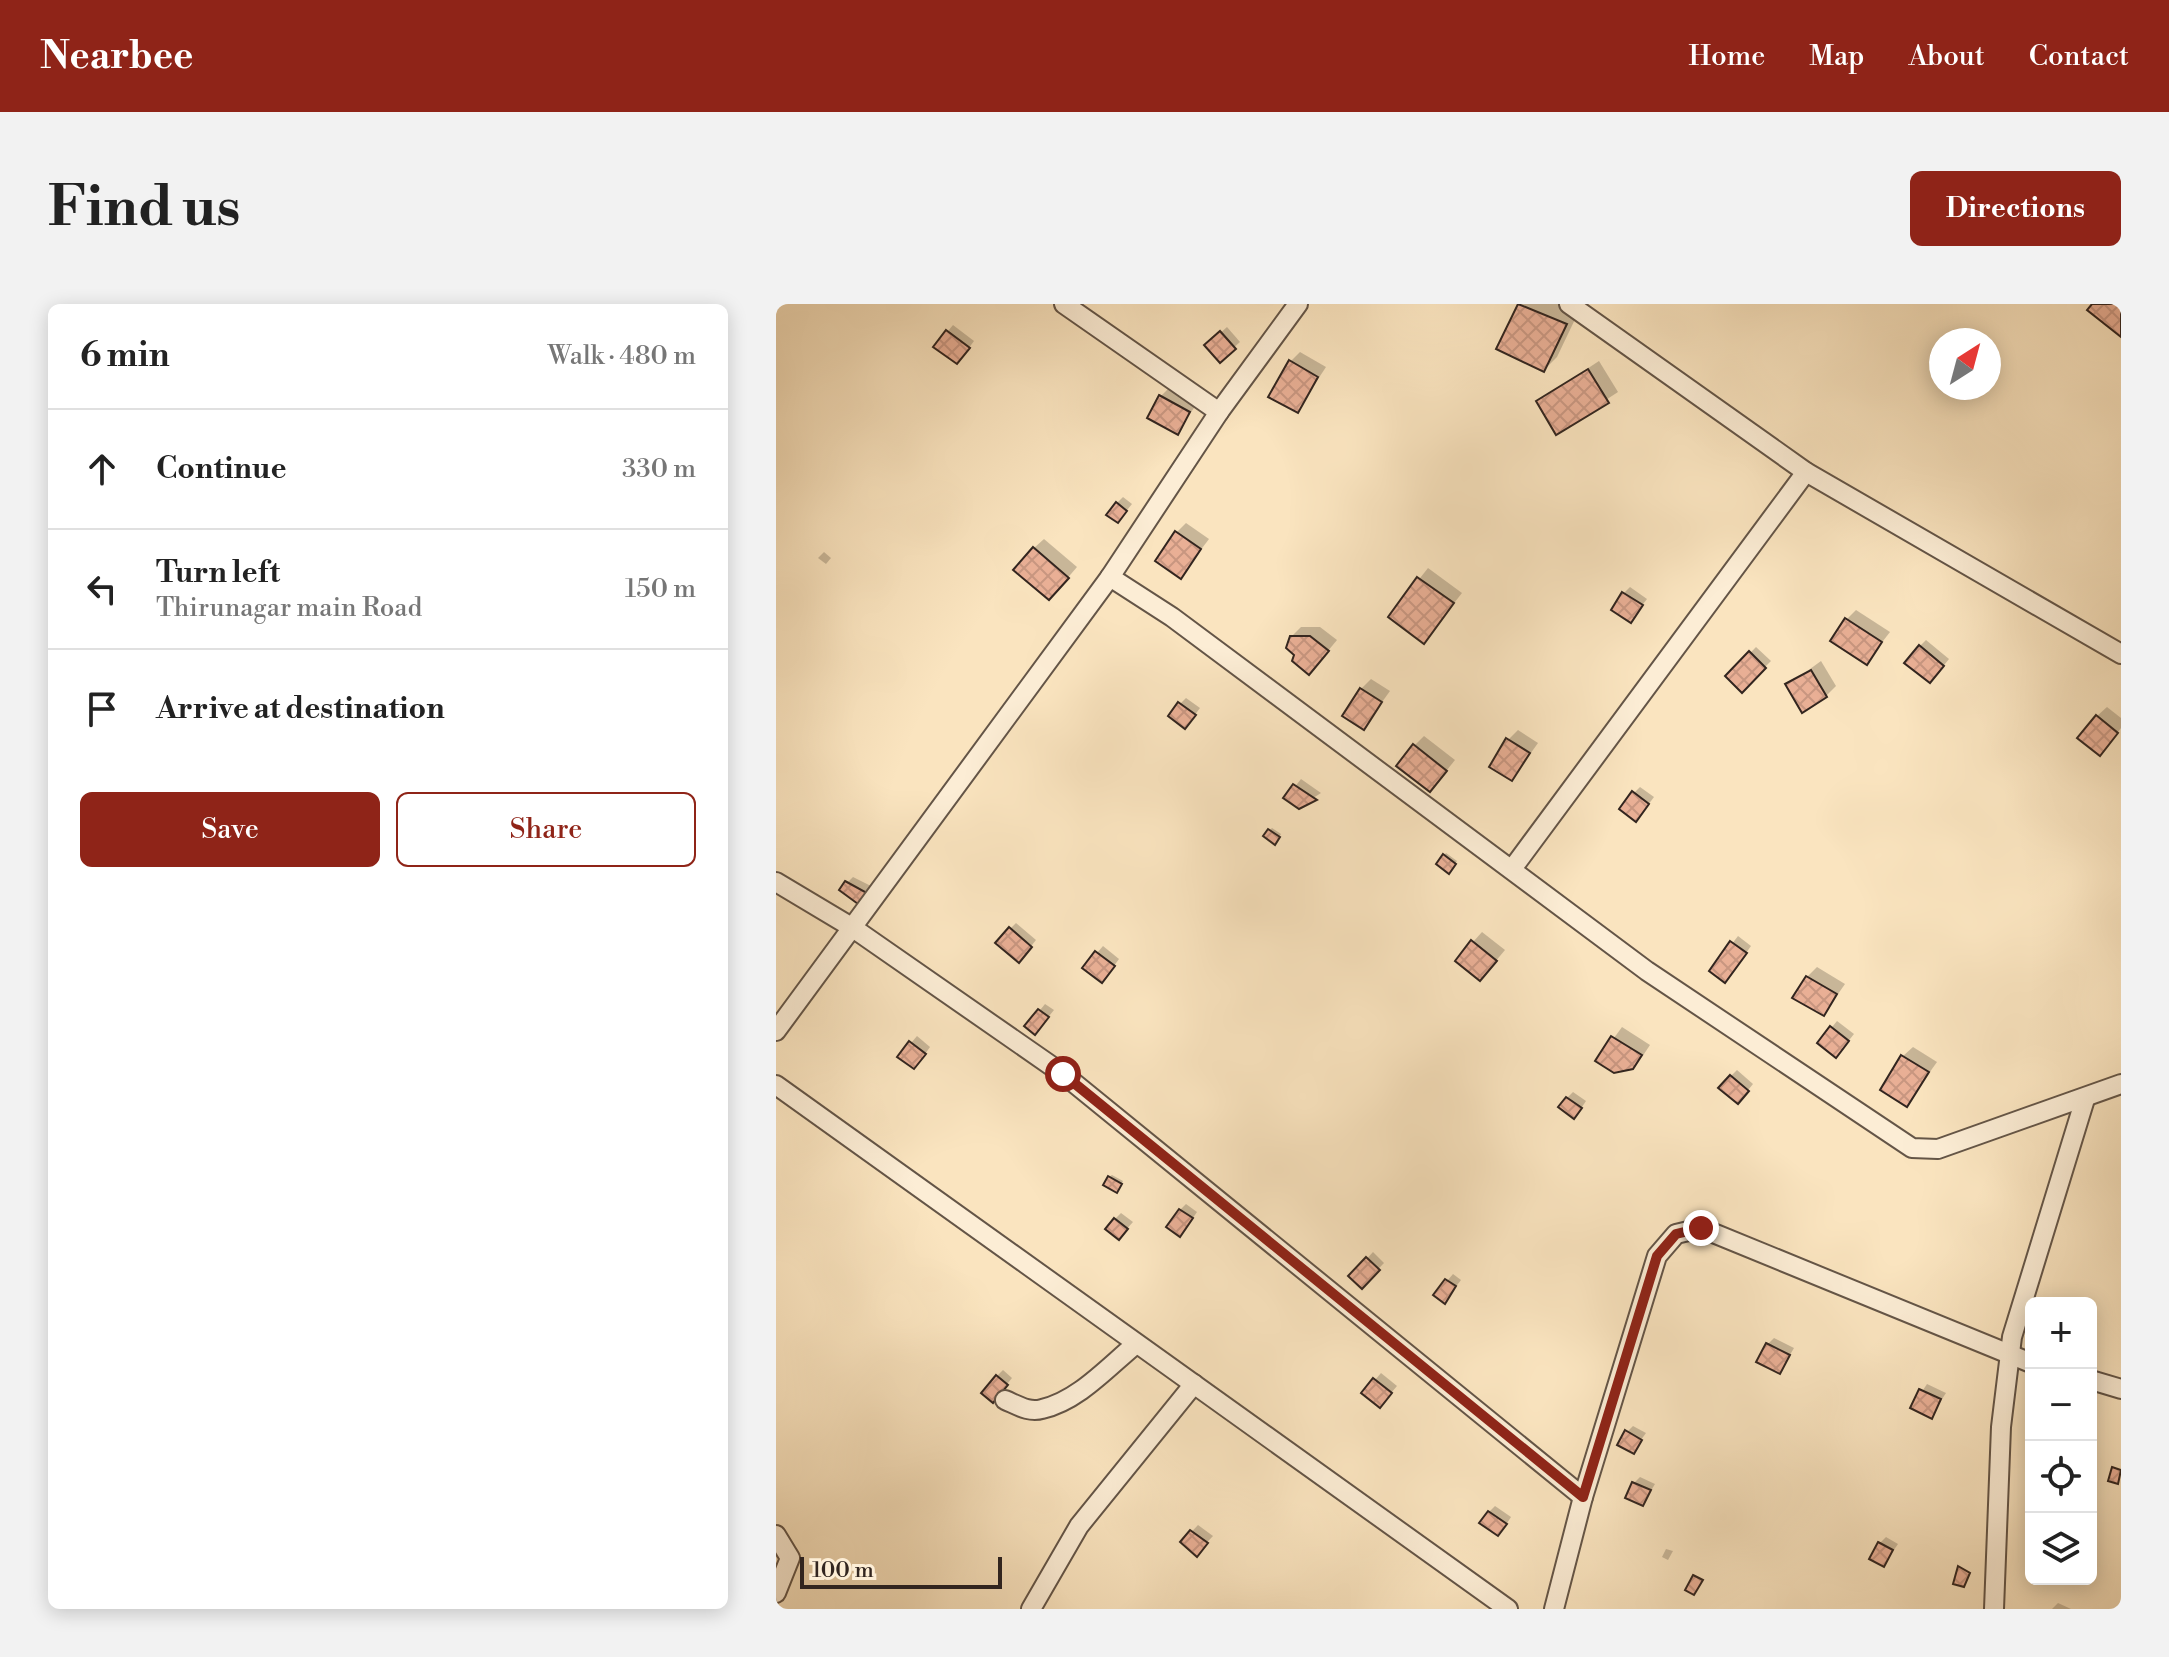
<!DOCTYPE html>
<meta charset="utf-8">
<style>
:root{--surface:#fff;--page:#f2f2f2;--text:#222;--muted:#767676;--line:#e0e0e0;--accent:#8f2418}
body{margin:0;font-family:"Libre Bodoni",serif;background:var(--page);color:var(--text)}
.controls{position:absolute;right:24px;bottom:24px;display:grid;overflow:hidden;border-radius:12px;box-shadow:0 4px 20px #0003}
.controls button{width:72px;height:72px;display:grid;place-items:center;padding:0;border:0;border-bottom:2px solid var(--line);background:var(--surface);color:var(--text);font:40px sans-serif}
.compass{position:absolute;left:1153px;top:24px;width:72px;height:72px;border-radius:50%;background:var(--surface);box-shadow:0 4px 20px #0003;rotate:36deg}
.scale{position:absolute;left:24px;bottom:20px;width:202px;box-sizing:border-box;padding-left:8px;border:4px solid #32251f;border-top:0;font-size:22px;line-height:28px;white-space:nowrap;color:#32251f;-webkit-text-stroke:6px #fcedd5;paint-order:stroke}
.stop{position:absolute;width:24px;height:24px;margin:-18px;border:6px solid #8f2418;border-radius:50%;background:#fff}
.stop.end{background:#8f2418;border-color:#fff;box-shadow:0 2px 8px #0008}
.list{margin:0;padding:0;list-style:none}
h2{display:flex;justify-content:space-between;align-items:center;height:104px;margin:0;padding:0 32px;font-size:34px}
h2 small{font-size:26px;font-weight:400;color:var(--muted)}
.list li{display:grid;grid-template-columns:52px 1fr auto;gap:24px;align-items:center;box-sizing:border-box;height:120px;padding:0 32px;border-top:2px solid var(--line)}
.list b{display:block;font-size:30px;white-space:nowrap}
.list p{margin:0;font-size:26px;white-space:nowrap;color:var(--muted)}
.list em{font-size:26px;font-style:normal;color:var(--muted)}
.actions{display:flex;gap:16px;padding:24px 32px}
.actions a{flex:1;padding:18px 0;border:2px solid var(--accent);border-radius:12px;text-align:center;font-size:28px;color:var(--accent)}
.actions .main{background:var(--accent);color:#fff}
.icon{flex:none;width:44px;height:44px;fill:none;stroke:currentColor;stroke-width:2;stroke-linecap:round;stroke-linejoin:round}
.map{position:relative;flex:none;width:1345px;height:1305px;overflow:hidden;border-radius:12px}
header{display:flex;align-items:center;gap:48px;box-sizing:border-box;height:112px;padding:0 40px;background:var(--accent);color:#fff}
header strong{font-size:38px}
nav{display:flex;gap:44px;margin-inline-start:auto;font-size:28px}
.intro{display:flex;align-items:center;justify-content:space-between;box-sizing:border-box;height:192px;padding:0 48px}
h1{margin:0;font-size:56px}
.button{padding:20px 36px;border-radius:12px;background:var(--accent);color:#fff;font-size:28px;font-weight:700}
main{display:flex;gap:48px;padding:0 48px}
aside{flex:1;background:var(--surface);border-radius:12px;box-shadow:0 4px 20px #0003}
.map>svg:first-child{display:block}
.shadow{fill:#0003}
.building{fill:url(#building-cross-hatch);stroke:#32251f;stroke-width:2}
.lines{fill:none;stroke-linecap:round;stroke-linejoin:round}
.minor-casing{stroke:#645547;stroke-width:22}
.minor{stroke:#fcedd5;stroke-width:18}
.route{stroke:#8f2418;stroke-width:10}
</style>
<header>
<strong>Nearbee</strong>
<nav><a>Home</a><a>Map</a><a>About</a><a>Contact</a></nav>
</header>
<div class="intro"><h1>Find us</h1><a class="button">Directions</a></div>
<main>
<aside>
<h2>6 min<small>Walk · 480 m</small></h2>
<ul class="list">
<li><svg class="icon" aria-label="ahead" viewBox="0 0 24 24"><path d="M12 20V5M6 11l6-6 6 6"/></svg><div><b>Continue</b></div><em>330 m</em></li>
<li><svg class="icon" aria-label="left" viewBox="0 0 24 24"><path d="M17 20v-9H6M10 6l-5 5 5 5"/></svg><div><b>Turn left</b><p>Thirunagar main Road</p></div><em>150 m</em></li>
<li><svg class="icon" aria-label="arrive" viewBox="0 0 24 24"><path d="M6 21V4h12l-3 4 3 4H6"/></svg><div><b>Arrive at destination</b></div></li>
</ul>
<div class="actions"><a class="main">Save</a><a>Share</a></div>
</aside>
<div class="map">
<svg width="1345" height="1305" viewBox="0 0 1345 1305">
<defs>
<pattern id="building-cross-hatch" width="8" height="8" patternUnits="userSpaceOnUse" patternTransform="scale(2)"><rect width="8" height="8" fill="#e9af95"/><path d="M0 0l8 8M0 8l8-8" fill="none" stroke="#c89680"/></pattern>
</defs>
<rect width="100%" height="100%" fill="#fae4bf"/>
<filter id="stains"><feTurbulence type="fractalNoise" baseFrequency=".0025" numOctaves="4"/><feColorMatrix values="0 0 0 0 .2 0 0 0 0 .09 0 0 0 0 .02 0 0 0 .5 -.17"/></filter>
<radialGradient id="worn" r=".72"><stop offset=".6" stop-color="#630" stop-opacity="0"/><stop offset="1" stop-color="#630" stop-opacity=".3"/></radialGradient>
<g class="shadow">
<polygon points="744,0 789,0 803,7 781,53 768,66 723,44"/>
<polygon points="177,21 198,37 187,52 172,27"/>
<polygon points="451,23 464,38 444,56 431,41"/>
<polygon points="524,48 550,63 521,107 515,57"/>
<polygon points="823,57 842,88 781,128 762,97"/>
<polygon points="394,83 422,98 401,129 385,92"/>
<polygon points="347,193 356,200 347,211 341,199"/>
<polygon points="410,219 433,235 405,272 400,229"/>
<polygon points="268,235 301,263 283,284 258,244"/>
<polygon points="48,248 55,254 50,260 42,254"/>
<polygon points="652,264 686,289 648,337 614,312"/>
<polygon points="854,283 871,295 855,316 848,289"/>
<polygon points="1080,306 1114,328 1090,359 1071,315"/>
<polygon points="525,323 544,323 561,336 542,359 520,350 515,333"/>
<polygon points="1150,336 1173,355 1160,371 1144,342"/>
<polygon points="980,343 995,357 966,386 952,372"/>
<polygon points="1045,357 1060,382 1050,392 1012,381"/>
<polygon points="595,375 614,387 588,423 585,385"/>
<polygon points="410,394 424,404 415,416 404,400"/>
<polygon points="1331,403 1345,414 1345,424 1333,440 1321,412"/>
<polygon points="742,426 762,439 736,475 732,436"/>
<polygon points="648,432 679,456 663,476 639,441"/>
<polygon points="525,475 545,489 523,503 510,494"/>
<polygon points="864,483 878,493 866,509 858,489"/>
<polygon points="496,524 505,530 501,536 494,526"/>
<polygon points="670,549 681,557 673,567 662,559"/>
<polygon points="77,573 95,582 88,591 71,579"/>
<polygon points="240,619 260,636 249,650 234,625"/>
<polygon points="706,628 729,646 713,665 697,638"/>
<polygon points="962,632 975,642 955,670 936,666"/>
<polygon points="327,642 343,655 332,670 309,663"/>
<polygon points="1041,663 1069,680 1048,710 1031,673"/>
<polygon points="269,700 278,706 265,722 251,722"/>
<polygon points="1061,717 1078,730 1066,745 1043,739"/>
<polygon points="846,723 874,741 866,753 856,763 822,756"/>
<polygon points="141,732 154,743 144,757 124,752"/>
<polygon points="1137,743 1161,758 1131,800 1127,752"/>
<polygon points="961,766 977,780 968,791 955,772"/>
<polygon points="797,788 810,797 804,806 791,794"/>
<polygon points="336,871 347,877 343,885 333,873"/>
<polygon points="410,900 421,908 410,924 404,906"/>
<polygon points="345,909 357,918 349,927 339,915"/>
<polygon points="597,948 608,959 586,982 575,972"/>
<polygon points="677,970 685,976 669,997 671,977"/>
<polygon points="998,1034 1018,1044 1004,1068 992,1040"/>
<polygon points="227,1066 236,1074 223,1090 221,1072"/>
<polygon points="605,1069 621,1082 610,1095 588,1089"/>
<polygon points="1151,1080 1170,1089 1155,1112 1136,1103"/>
<polygon points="857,1122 870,1129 857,1147 851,1128"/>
<polygon points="864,1173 879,1180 867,1200 858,1179"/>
<polygon points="719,1202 735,1213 728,1224 713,1208"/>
<polygon points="422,1221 437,1232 420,1250 407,1237"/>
<polygon points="1110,1233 1122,1240 1108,1260 1104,1239"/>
<polygon points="890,1245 897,1247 892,1256 886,1253"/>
<polygon points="1282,1299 1295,1305 1276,1305"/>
</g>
<g class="building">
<polygon points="742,0 791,20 768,68 720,45"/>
<polygon points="1316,0 1345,0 1345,33 1311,6"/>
<polygon points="170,26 194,44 181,60 157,43"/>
<polygon points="444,27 460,45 444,59 428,41"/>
<polygon points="513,56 542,73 522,109 492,93"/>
<polygon points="812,65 833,99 780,131 760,97"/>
<polygon points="383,91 414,108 402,131 371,114"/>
<polygon points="340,198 351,207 342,219 330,211"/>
<polygon points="399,227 425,245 405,275 379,257"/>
<polygon points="257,243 293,274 273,296 237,266"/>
<polygon points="641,273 678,299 648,340 612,313"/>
<polygon points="846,288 867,301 855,319 835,306"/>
<polygon points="1069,314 1106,338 1091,361 1054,337"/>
<polygon points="514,332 534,332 553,347 533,371 516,357 518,351 510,344"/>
<polygon points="1143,341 1168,362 1154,379 1128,359"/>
<polygon points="973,347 990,364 966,389 949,372"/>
<polygon points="1035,366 1051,393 1026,409 1009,380"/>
<polygon points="584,384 606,398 588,426 566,412"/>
<polygon points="402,398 420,411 409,425 392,412"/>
<polygon points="1320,411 1342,429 1324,452 1301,434"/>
<polygon points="730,434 754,449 736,477 713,463"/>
<polygon points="637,440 671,467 654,488 620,462"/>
<polygon points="517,480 541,496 523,505 507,494"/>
<polygon points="856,487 873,500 860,518 843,505"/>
<polygon points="492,525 504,533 499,541 487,532"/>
<polygon points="667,550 680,560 673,570 660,560"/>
<polygon points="69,577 91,589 82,600 63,586"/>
<polygon points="233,623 256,643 243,659 219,639"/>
<polygon points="695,636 721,657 704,677 679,657"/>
<polygon points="954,637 971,649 949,679 933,667"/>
<polygon points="319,647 339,662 326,679 306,664"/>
<polygon points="1030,672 1061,690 1048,712 1016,694"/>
<polygon points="262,705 273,713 259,731 248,722"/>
<polygon points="1054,722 1073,737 1060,754 1041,739"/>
<polygon points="835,732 866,751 857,765 838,769 819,757"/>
<polygon points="133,737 150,750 138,765 121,753"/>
<polygon points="1125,751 1153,768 1131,803 1104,786"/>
<polygon points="954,771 973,787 962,800 942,784"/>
<polygon points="790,793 806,804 798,815 782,803"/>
<polygon points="332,872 346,880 341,889 327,881"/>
<polygon points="403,905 417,914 404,933 390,923"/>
<polygon points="338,914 352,925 343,936 329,925"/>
<polygon points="590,953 604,966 586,985 572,972"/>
<polygon points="669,975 680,982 669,1000 657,991"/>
<polygon points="990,1039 1014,1051 1004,1070 980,1058"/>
<polygon points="220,1071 232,1081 217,1099 205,1089"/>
<polygon points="597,1074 616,1089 604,1104 585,1089"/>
<polygon points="1143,1085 1165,1095 1156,1115 1134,1104"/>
<polygon points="849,1126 866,1136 858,1150 841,1141"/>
<polygon points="1336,1163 1345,1166 1342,1180 1332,1177"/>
<polygon points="856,1178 875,1186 867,1202 849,1194"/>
<polygon points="712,1207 731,1220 722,1232 703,1219"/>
<polygon points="414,1226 432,1239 421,1253 404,1238"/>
<polygon points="1102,1238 1117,1246 1108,1263 1093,1255"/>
<polygon points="1182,1262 1194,1269 1188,1283 1177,1280"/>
<polygon points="917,1271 927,1276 918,1291 909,1286"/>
</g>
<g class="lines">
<g class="minor-casing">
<g id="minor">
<polyline points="793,0 1030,168 1345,350"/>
<polyline points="443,108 522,0"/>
<polyline points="334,273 396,313 871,667 1136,844 1162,845 1345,780"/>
<polyline points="736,565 1030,168"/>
<polyline points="0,578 77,624 287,770 807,1193"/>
<polyline points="0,727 334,273 443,108 288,0"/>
<polyline points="0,781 732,1305"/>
<polyline points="1315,1076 1345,1085"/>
<path d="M229 1096C241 1101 253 1109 266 1105 302 1097 332 1063 360 1040"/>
<polyline points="0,1231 14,1254 0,1289"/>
<polyline points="255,1305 303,1222 418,1080"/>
<polyline points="778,1305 807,1193 881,952 900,930 925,924 1255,1059"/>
<polyline points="1218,1305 1225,1123 1236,1033 1309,795"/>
</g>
</g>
<use href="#minor" class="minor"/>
</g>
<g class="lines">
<polyline class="route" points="287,770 807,1193 881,952 900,930 925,924"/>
</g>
<rect width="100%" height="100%" filter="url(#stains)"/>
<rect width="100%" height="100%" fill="url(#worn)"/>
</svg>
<div class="controls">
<button>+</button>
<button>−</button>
<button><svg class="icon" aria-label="locate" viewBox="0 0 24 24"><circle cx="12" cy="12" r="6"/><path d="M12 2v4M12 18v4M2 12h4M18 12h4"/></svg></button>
<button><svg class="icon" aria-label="layers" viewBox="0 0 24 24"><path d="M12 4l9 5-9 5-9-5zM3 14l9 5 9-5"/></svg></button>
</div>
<svg class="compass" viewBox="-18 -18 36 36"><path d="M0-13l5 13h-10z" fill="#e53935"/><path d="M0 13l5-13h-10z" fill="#767676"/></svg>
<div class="scale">100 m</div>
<div class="stop" style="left:287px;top:770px"></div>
<div class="stop end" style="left:925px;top:924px"></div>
</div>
</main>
